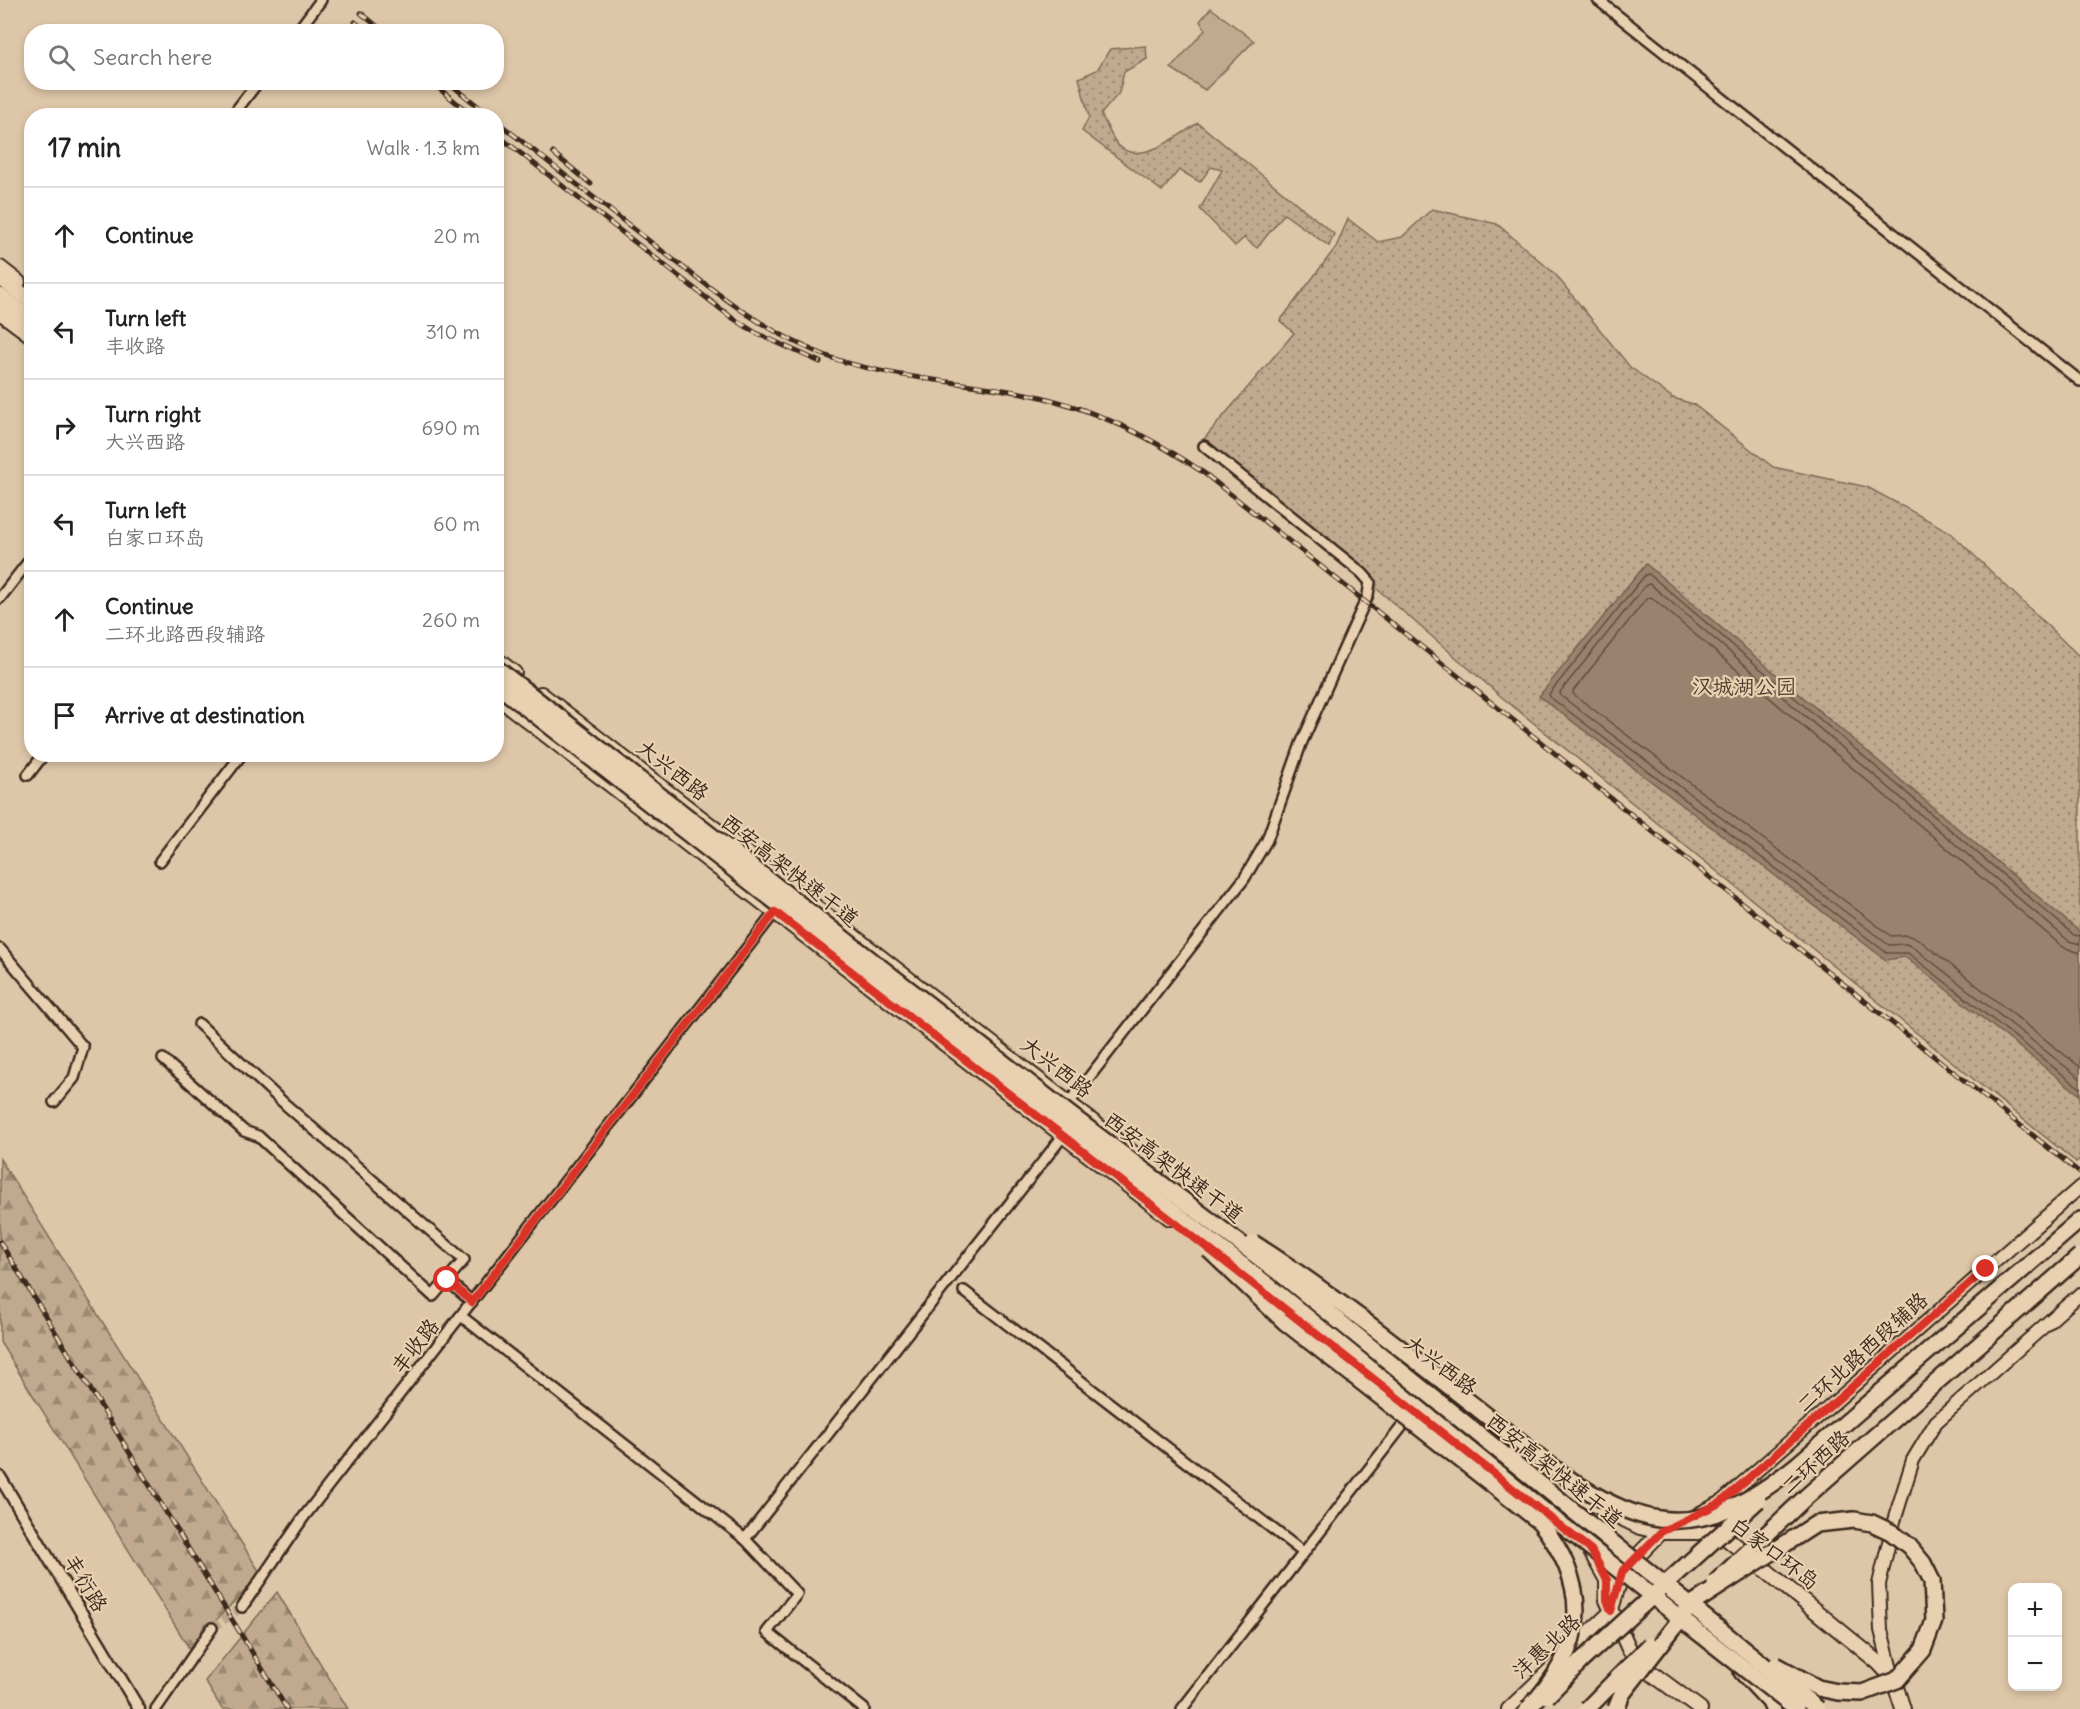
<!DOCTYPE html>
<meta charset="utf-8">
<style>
:root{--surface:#fff;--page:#f6f6f6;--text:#222;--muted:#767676;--line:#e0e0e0}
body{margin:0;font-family:Delius,"LXGW WenKai TC",sans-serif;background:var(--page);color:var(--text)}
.controls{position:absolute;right:18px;bottom:18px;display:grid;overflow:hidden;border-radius:12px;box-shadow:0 3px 9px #0003}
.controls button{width:54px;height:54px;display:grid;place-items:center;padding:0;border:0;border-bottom:2px solid var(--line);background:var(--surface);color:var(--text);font:30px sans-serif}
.stop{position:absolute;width:18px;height:18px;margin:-14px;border:4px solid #d93025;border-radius:50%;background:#fff}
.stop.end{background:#d93025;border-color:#fff;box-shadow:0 2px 6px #0008}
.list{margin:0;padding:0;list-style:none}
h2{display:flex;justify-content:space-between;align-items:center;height:78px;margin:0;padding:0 24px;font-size:26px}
h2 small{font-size:20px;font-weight:400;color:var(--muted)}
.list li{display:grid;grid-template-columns:39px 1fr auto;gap:18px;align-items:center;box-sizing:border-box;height:96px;padding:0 24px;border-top:2px solid var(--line)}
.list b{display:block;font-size:22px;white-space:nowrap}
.list p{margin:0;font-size:20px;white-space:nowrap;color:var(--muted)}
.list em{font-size:20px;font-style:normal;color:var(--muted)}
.icon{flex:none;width:33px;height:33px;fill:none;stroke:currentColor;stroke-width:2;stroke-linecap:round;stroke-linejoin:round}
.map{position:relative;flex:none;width:2080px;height:1709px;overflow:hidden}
.search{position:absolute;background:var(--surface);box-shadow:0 3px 9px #0003;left:24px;top:24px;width:480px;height:66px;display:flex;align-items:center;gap:15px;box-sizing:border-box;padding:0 21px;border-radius:24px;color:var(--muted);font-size:22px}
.panel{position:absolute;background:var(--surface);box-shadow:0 3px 9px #0003;left:24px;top:108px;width:480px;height:654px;border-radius:24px}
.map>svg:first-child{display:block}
.grass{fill:#c0a98f;stroke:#7e6a56;stroke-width:1.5}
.forest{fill:url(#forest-firs);stroke:#7e6a56;stroke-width:1.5}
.park{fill:url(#park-dots);stroke:#7e6a56;stroke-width:1.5}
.water{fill:#99836e;stroke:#735f4e;stroke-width:1.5}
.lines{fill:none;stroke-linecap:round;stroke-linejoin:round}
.shore{stroke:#614e3e;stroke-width:1.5}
.minor-tunnel{stroke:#bda78c;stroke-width:9;stroke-dasharray:9 4.5;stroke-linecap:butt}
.minor-casing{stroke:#3b2a1e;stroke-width:14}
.tertiary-casing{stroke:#3b2a1e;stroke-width:15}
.secondary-casing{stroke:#3b2a1e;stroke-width:16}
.primary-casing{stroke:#3b2a1e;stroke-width:18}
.trunk-casing{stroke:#3b2a1e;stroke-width:20}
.minor{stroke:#e9d0b1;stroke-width:9}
.tertiary{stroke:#e9d0b1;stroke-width:10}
.secondary{stroke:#e9d0b1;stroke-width:12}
.primary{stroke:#e9d0b1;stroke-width:14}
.trunk{stroke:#e9d0b1;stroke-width:15}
.rail-casing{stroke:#3b2a1e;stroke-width:5}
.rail{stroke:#e9d0b1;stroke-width:3;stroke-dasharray:9;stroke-linecap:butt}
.trunk-bridge-casing{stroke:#3b2a1e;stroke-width:20;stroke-linecap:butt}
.trunk-bridge{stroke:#e9d0b1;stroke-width:15}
.route{stroke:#d93025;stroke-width:8}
.labels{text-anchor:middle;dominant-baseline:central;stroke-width:4.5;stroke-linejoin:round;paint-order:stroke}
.park-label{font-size:21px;fill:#4f3d2f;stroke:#e9d0b1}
.street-label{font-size:21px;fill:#3b2a1e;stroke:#e9d0b1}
</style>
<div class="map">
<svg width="2080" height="1709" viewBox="0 0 2080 1709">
<defs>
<pattern id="forest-firs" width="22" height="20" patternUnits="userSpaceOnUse" patternTransform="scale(1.5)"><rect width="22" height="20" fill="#c0a98f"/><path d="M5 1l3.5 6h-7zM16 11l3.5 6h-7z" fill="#9d8a74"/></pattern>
<pattern id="park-dots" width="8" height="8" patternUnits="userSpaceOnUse" patternTransform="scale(1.5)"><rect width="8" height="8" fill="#c0a98f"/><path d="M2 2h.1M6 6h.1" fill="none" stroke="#9d8a74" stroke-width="1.8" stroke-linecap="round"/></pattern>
</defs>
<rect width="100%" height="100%" fill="#dec6a8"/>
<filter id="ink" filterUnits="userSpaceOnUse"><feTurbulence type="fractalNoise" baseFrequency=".0167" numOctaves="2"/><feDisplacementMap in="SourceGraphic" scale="12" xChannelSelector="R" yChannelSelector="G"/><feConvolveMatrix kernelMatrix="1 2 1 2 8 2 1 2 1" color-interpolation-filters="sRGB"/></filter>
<g filter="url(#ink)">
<polygon class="grass" points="1211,8 1254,41 1205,90 1171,68 1205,30 1200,21"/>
<g class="forest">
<polygon points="0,1159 261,1574 189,1648 0,1342"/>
<polygon points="277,1592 348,1709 222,1709 205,1681"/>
</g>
<g class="park">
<path d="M1146 46 1147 59 1124 72 1119 93 1101 114C1106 123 1110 135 1117 144 1138 168 1179 135 1198 123L1334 234 1329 246 1284 214 1257 248 1244 238 1235 246 1200 209 1222 170 1211 167 1200 182 1179 170 1162 191 1082 131 1089 117 1079 78 1097 70 1110 49Z"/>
<polygon points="1432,209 1497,224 1555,274 1630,367 1673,398 1693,404 1773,467 1867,487 1950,532 2080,657 2080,1159 2076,1162 1504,699 1204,439 1294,333 1280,321 1336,247 1348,219 1378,242 1402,237"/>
</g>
<polygon class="water" points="1646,564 2080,932 2080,1095 1905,957 1886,960 1539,696"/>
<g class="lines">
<g class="shore">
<polyline points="2080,936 2074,935 1649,574 1645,575 1549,694 1550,697 1887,953 1908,953 2080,1088"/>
<polyline points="2080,944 2069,941 1650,584 1646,585 1560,692 1561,696 1889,945 1906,944 1913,947 2080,1078"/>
<polyline points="2080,953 2063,947 1651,597 1647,598 1573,691 1573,694 1891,936 1907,935 1918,939 2080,1067"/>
</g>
<polyline class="minor-tunnel" points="212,1628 242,1607"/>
<g class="minor-casing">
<g id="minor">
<polyline points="1598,0 2080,381"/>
<polyline points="297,32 321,0"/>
<polyline points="232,116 258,82"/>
<polyline points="0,598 32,557"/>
<polyline points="28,775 44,754"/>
<polyline points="160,861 242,754"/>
<polyline points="0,949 83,1047 74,1078 54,1102"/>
<polyline points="199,1024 286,1105 464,1260 447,1280"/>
<polyline points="163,1059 244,1131 258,1136 433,1296 447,1280 472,1302"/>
<polyline points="1069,1103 1244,879 1267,840 1301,744 1368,595 1370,582 1362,573 1204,446"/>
<polyline points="964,1291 1304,1553"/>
<polyline points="461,1316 745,1539 1063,1136"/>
<polyline points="745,1539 797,1594 767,1632 864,1709"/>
<polyline points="242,1607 303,1518 775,912"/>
<polyline points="156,1709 212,1628"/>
<polyline points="1182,1709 1411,1415"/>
</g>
</g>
<g class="tertiary-casing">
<polyline id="tertiary" points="0,1477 139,1709"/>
</g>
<g class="secondary-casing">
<g id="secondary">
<polyline points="1698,1514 1720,1503 1754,1473 2080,1187"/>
<polyline points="1893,1678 1881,1630 1879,1584 1894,1521 1913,1460 1936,1422 2080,1294"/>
<polyline points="1508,1709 1611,1611"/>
</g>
</g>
<g class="primary-casing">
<g id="primary">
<polyline points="0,268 18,282"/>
<polyline points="0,312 32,336"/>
<polyline points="496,659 514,673"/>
<polyline points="541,694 1156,1171"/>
<polyline points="496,696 1170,1218"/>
<polyline points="1251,1282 1293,1315"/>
<polyline points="1368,1336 1506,1440"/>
<polyline points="1555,1477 1585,1500 1640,1527 1661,1532 1719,1532 1878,1662 1893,1678 1903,1709"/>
<polyline points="1590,1550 1607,1580 1607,1600 1629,1649 1650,1672 1700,1709"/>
<polyline points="1612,1606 1622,1572 1661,1532"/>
</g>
</g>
<g class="trunk-casing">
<g id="trunk">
<polyline points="0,277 32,302"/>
<polyline points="0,296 32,321"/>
<polyline points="1798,1464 2080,1220"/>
<polyline points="1742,1672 1770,1702 1773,1709"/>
</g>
</g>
<use href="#minor" class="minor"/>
<use href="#tertiary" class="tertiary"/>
<use href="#secondary" class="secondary"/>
<use href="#primary" class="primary"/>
<use href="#trunk" class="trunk"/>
<g class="rail-casing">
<g id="rail">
<polyline points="361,13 384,32"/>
<polyline points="355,22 367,32"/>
<polyline points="431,82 473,116"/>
<polyline points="448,82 490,116"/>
<path d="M496 121C549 162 601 203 653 244 709 287 765 334 832 358 900 381 972 381 1041 397 1101 412 1153 438 1204 473L2080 1173"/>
<polyline points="496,134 731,317 756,333 820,362"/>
<polyline points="553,153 591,184"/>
<polyline points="0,1242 287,1709"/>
</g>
</g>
<use href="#rail" class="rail"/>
<g class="trunk-bridge-casing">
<g id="trunk-bridge">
<polyline points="496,668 1069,1114 1282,1275 1818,1709"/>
<polyline points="496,684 1269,1286 1559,1523 1796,1709"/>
<path d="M1253 1243C1328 1291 1398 1346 1468 1401 1521 1441 1593 1510 1659 1519 1712 1527 1758 1496 1798 1464"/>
<path d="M1209 1250 1285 1322 1540 1522C1593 1590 1586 1647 1528 1709"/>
<polyline points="1715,1583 1807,1496 2080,1256"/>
<polyline points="1547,1696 1582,1660 1758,1500"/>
<polyline points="1587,1709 1650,1645"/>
<polyline points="1616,1709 1622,1694 1692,1604 1816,1524 1854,1520 1872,1523 1891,1532 1909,1546 1923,1563 1932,1581 1934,1621 1923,1650 1897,1680 1862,1693 1838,1692 1818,1688 1776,1665"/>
</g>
</g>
<use href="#trunk-bridge" class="trunk-bridge"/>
</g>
</g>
<g class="lines" filter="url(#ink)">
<polyline class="route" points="447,1280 472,1302 775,912 1201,1243 1591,1550 1607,1580 1607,1600 1611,1611 1622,1572 1661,1532 1720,1503 1986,1269"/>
</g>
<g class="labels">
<g class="park-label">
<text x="1744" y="686">汉城湖公园</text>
</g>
<g class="street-label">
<text transform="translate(673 770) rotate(38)">大兴西路</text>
<text transform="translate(790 870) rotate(38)">西安高架快速干道</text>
<text transform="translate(1057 1067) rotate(38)">大兴西路</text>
<text transform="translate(1174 1167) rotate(37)">西安高架快速干道</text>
<text transform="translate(415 1346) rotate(-52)">丰收路</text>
<text transform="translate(1862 1352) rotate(-42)">二环北路西段辅路</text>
<text transform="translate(1441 1365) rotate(37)">大兴西路</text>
<text transform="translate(1815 1462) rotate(-42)">二环西路</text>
<text transform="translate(1555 1470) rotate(39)">西安高架快速干道</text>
<text transform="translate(1775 1553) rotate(37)">白家口环岛</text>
<text transform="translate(86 1583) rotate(59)">丰衍路</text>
<text transform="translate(1546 1646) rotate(-43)">沣惠北路</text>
</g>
</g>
</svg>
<div class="controls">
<button>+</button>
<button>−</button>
</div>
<div class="stop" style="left:447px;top:1280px"></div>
<div class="stop end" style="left:1986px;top:1269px"></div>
<div class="search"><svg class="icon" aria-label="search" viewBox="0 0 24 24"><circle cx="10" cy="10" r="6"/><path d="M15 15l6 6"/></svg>Search here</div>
<section class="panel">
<h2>17 min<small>Walk · 1.3 km</small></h2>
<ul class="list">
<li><svg class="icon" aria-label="ahead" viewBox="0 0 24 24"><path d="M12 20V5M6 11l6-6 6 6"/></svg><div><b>Continue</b></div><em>20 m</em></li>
<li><svg class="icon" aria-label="left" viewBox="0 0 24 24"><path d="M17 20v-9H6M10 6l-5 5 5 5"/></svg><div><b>Turn left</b><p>丰收路</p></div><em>310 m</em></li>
<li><svg class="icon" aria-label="right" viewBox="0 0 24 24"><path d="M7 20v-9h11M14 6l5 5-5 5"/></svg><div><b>Turn right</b><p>大兴西路</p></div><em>690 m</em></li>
<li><svg class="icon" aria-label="left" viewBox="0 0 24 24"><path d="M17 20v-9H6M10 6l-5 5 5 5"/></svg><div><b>Turn left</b><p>白家口环岛</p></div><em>60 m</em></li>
<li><svg class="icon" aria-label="ahead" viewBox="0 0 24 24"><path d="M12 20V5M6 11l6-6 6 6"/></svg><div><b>Continue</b><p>二环北路西段辅路</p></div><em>260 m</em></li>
<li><svg class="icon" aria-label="arrive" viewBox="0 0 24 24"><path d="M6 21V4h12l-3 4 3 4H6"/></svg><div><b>Arrive at destination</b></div></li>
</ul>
</section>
</div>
